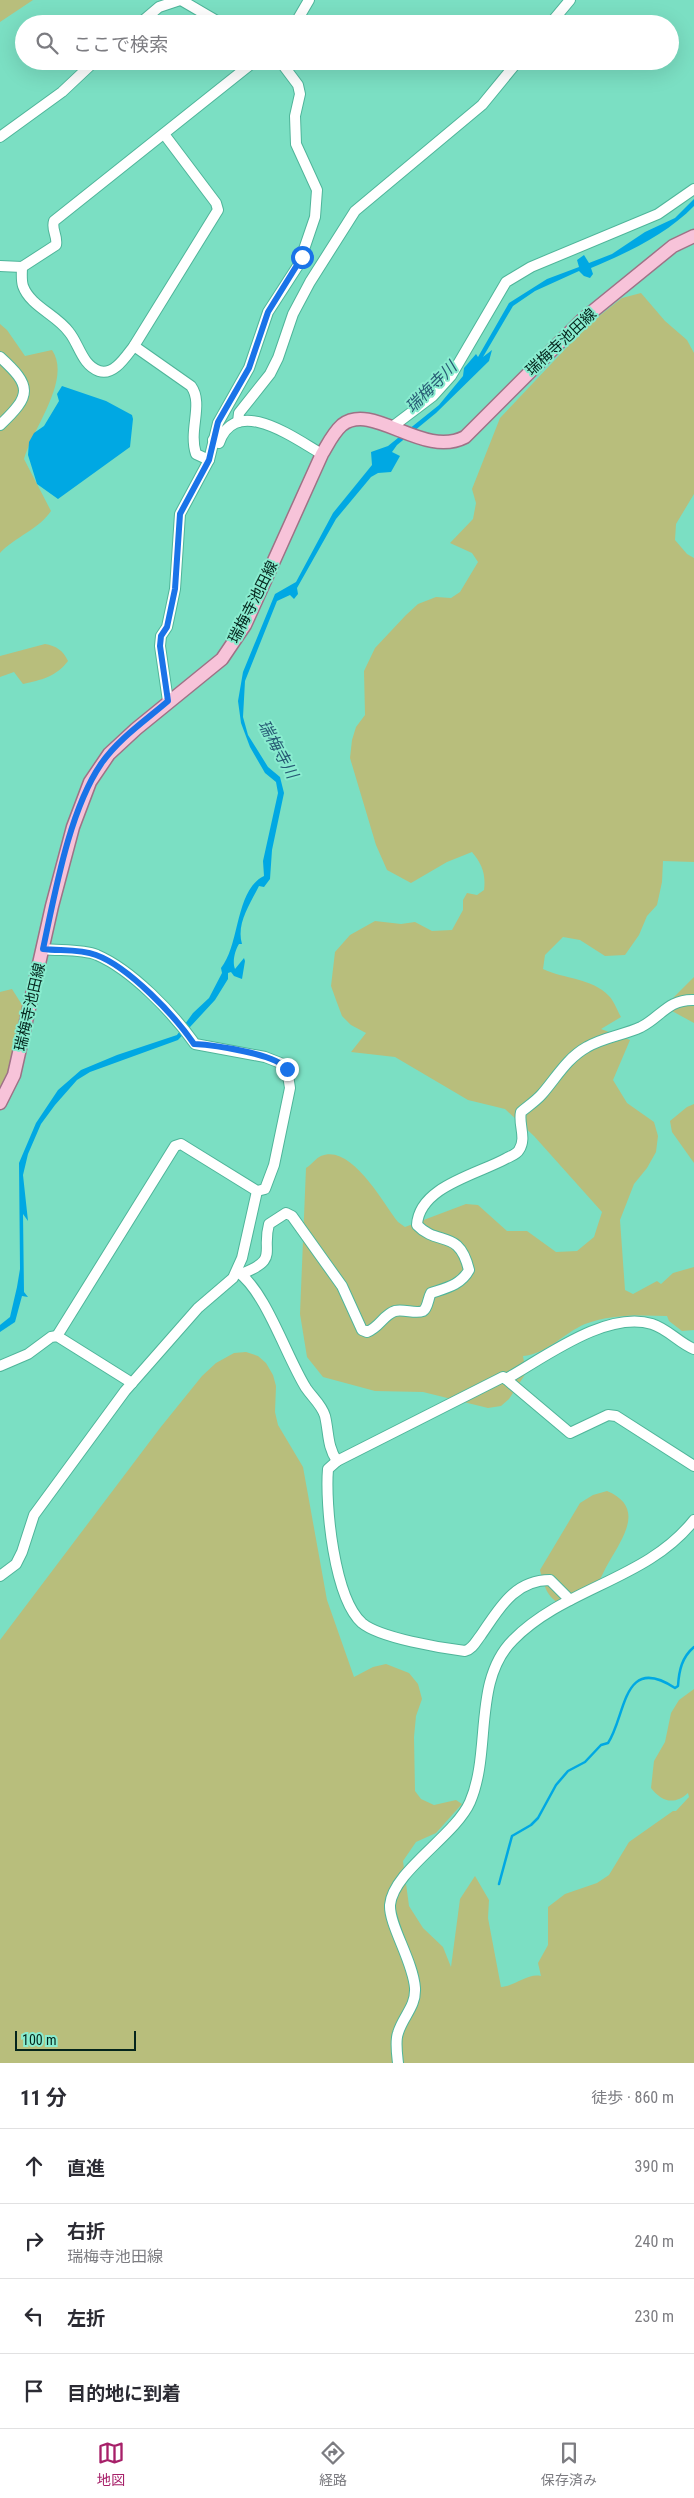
<!DOCTYPE html>
<html lang="ja">
<meta charset="utf-8">
<style>
:root{--surface:#fff;--page:#f7f7f7;--text:#2b2b33;--muted:#7c7c81;--line:#e1e1e2;--accent:#a72069}
body{margin:0;font-family:"Roboto Condensed","Noto Sans JP",sans-serif;background:var(--page);color:var(--text)}
.scale{position:absolute;left:15px;bottom:12px;width:121px;box-sizing:border-box;padding-left:5px;border:2px solid #04251c;border-top:0;font-size:14px;line-height:18px;white-space:nowrap;color:#04251c;-webkit-text-stroke:4px #89eccf;paint-order:stroke}
.stop{position:absolute;width:15px;height:15px;margin:-11px;border:4px solid #1a73e8;border-radius:50%;background:#fff}
.stop.end{background:#1a73e8;border-color:#fff;box-shadow:0 1px 5px #0008}
.list{margin:0;padding:0;list-style:none}
h2{display:flex;justify-content:space-between;align-items:center;height:65px;margin:0;padding:0 20px;font-size:21px}
h2 small{font-size:16px;font-weight:400;color:var(--muted)}
.list li{display:grid;grid-template-columns:32px 1fr auto;gap:15px;align-items:center;box-sizing:border-box;height:75px;padding:0 20px;border-top:1px solid var(--line)}
.list b{display:block;font-size:19px;white-space:nowrap}
.list p{margin:0;font-size:16px;white-space:nowrap;color:var(--muted)}
.list em{font-size:16px;font-style:normal;color:var(--muted)}
.icon{flex:none;width:28px;height:28px;fill:none;stroke:currentColor;stroke-width:2;stroke-linecap:round;stroke-linejoin:round}
.map{position:relative;flex:none;width:694px;height:2063px;overflow:hidden}
.search{position:absolute;background:var(--surface);box-shadow:0 5px 20px #0002;left:15px;right:15px;top:15px;height:55px;display:flex;align-items:center;gap:12px;box-sizing:border-box;padding:0 18px;border-radius:28px;color:var(--muted);font-size:19px}
.sheet{height:365px;background:var(--surface)}
nav{display:flex;justify-content:space-around;align-items:center;box-sizing:border-box;height:70px;border-top:1px solid var(--line);background:var(--surface);font-size:14px;color:var(--muted)}
nav a{display:grid;justify-items:center;gap:2px}
nav .on{color:var(--accent)}
.map>svg:first-child{display:block}
.green{fill:#b8be7c}
.water{fill:#00a8e3}
.lines{fill:none;stroke-linecap:round;stroke-linejoin:round}
.stream{stroke:#00a8e3;stroke-width:2.5}
.minor-casing{stroke:#4fb59a;stroke-width:12}
.major-casing{stroke:#9e7286;stroke-width:15}
.minor{stroke:#fff;stroke-width:10}
.major{stroke:#f7c3d9;stroke-width:12}
.route{stroke:#1a73e8;stroke-width:6}
.labels{text-anchor:middle;dominant-baseline:central;stroke-width:4;stroke-linejoin:round;paint-order:stroke}
.street-label{font-size:15px;fill:#04251c;stroke:#89eccf}
.water-label{font-size:16px;font-style:italic;fill:#275b74;stroke:#89eccf}
</style>
<div class="map">
<svg width="694" height="2063" viewBox="0 0 694 2063">
<rect width="100%" height="100%" fill="#7bdfc3"/>
<g class="green">
<polygon points="0,0 33,0 0,22"/>
<path d="M641 293 665 321 687 340 694 353V494L676 524 675 540 687 554 694 558V862L663 861 662 882 657 905 647 916 639 935 625 955 605 956 580 940 563 937 545 955 543 969C564 979 592 978 609 996 614 1001 617 1010 621 1017L601 1029 630 1040 613 1080 627 1103 654 1122 658 1136 656 1152 647 1168 634 1184 620 1220 625 1290 633 1294 657 1281 661 1284 673 1273 694 1267V1330L682 1331 669 1321 667 1316C640 1315 611 1314 585 1324 564 1333 547 1354 523 1356L526 1373 509 1399 501 1406 488 1408 423 1392 375 1391 323 1377 307 1357 300 1314 306 1168C311 1165 316 1158 321 1156 351 1143 383 1203 398 1222L405 1227 466 1204 478 1205 507 1231H527L556 1252 577 1251 594 1237 602 1212 534 1136 505 1109 468 1100 395 1057 351 1052 366 1033 351 1025 342 1016 336 1000 331 986 335 952 350 935 375 921 401 924 415 922 432 931 452 930 463 910V900L467 893 477 895 484 890C486 874 482 864 472 852L447 862 411 883 387 870 376 845 350 758 352 740 356 727 365 715 364 671 375 648 406 615 418 604 436 597 451 598 460 592 478 562 472 553 450 543 473 519 476 503 472 489 500 418 588 325 622 298Z"/>
<path d="M0 324 7 330 25 356 52 350C72 379 33 428 24 459L51 511C39 529 15 537 0 553Z"/>
<path d="M45 644C56 646 63 650 68 661 56 677 41 680 23 684L14 672 0 677V656Z"/>
<polygon points="694,977 694,1023 672,1011 671,1000"/>
<polygon points="12,989 24,1008 17,1085 0,1107 0,992"/>
<polygon points="694,1104 694,1163 672,1132 670,1121 687,1107"/>
<path d="M246 1352 258 1356 266 1363 273 1375 276 1386 275 1412 278 1425 303 1467 327 1600 354 1677 373 1667 386 1664 409 1673 418 1684 422 1699 416 1716 414 1737 415 1791 421 1799 434 1805 456 1800 462 1804 436 1833 416 1842 403 1861 409 1906 423 1928 443 1947 451 1967 460 1899 475 1876 489 1900 488 1918 501 1987C516 1986 527 1973 541 1976L538 1963 548 1945V1907L565 1894 597 1883 609 1875 629 1842 673 1811H676L689 1797 688 1793C674 1806 661 1801 651 1788L654 1761 665 1742 671 1713 679 1700 694 1689V2063H0V1640L160 1428 202 1376 216 1363 234 1353Z"/>
<path d="M607 1491C645 1507 624 1536 609 1562 604 1570 600 1582 593 1589 585 1596 571 1600 562 1605 547 1598 544 1586 540 1570L580 1503 593 1495Z"/>
</g>
<g class="water">
<path d="M694 199V206C667 234 627 253 591 268L593 274 590 278 584 276 579 271 535 291 513 306 483 357 492 350 489 361 436 413 397 445 392 452 400 456 391 472 378 473 371 477 336 519 297 588 298 594 294 599 290 595 277 601 245 681 243 717 248 735 268 767 280 777 284 793 272 850 270 879 264 887 259 886C250 904 236 924 242 944H239C235 950 232 962 235 969L244 958 245 961 242 979 234 976 231 972 228 973V979L215 1000 178 1040 90 1072 77 1080 55 1105 41 1124 28 1154 23 1175 28 1221 23 1214 24 1292 28 1297 22 1296 15 1322 0 1332V1325L10 1317 17 1287 20 1269 19 1163 36 1123 58 1090 81 1070 117 1055 177 1035 193 1013 209 998 222 973 221 968C240 945 235 890 264 876L263 861 278 793 276 782 265 773 250 747 241 723 238 701 243 672 275 594 296 582 333 513 372 465 371 452 388 446 439 405 463 376 464 368 476 354 478 357 509 303 547 279 579 267 577 260 584 255 589 263 612 254 645 232 675 218Z"/>
<polygon points="62,386 106,401 132,415 133,419 130,447 58,499 37,484 28,455 29,442 34,433 44,426 59,401 57,394"/>
</g>
<g class="lines">
<path class="stream" d="M499 1884 512 1836 531 1825 538 1818 556 1785 568 1771 585 1762 601 1745 608 1743C626 1717 622 1653 675 1688L678 1686C679 1670 682 1657 694 1647"/>
<g class="minor-casing">
<g id="minor">
<polyline points="181,0 222,24"/>
<polyline points="139,24 159,7 180,0"/>
<polyline points="295,24 309,0"/>
<polyline points="550,24 570,0"/>
<polyline points="0,137 62,92 95,61"/>
<path d="M0 266 22 267 56 245C58 236 51 230 54 221L255 61"/>
<path d="M22 267C22 272 21 280 23 286 30 306 57 315 69 332 79 344 82 365 99 371 114 376 126 356 134 346L218 210 216 203 164 134"/>
<path d="M134 346 191 386C204 404 188 430 196 454L209 460"/>
<path d="M0 357C32 386 32 395 0 425"/>
<polyline points="238,422 239,413 270,374 278,358 293,314 310,282 355,211 482,105 518,61"/>
<polyline points="392,427 433,396 451,376 506,282 531,267 658,214 694,189"/>
<path d="M213 440 219 443C236 394 295 439 322 454"/>
<polyline points="168,701 160,646 161,636 167,627 175,589 180,514 209,460 218,423 249,368 268,312 299,264 315,217 317,190 296,144 295,116 300,94 298,85 280,61"/>
<path d="M43 949C60 951 82 949 97 955 132 970 173 1013 195 1044L265 1057 283 1064 287 1069 290 1088 274 1165 265 1189 257 1191 181 1144 175 1146 57 1336"/>
<path d="M238 1272C266 1292 286 1356 306 1388 312 1397 322 1405 325 1416 329 1433 327 1446 337 1461"/>
<path d="M241 1274C280 1259 261 1253 269 1224L286 1213 292 1216 342 1286 362 1330 367 1332C380 1327 383 1315 395 1311 404 1309 416 1314 423 1311 428 1308 428 1298 431 1293 446 1288 461 1285 469 1270 459 1228 438 1247 417 1225 419 1186 479 1174 507 1158 511 1156 517 1154 519 1150 527 1138 518 1124 521 1112 528 1106 536 1101 542 1094 556 1078 567 1058 587 1047 604 1037 624 1035 641 1027 661 1017 668 999 694 1000"/>
<polyline points="0,1366 28,1354 51,1337 57,1336 132,1383"/>
<polyline points="506,1379 570,1433 608,1415 616,1416 694,1466"/>
<polyline points="0,1576 16,1564 22,1552 34,1515 125,1391 198,1308 233,1278 242,1258 257,1191"/>
<path d="M570 1600 550 1580C514 1580 499 1609 481 1635 476 1641 473 1649 465 1651 441 1648 380 1638 362 1623 334 1598 325 1505 328 1469L337 1461 503 1377 506 1379C544 1358 606 1310 652 1324 668 1329 679 1343 694 1349"/>
<path d="M398 2063C397 2054 395 2041 398 2033 403 2016 416 2007 415 1988 413 1961 389 1925 390 1905 393 1871 455 1836 470 1802 492 1751 472 1681 513 1640 565 1587 647 1580 694 1520"/>
</g>
</g>
<g class="major-casing">
<path id="major" d="M0 1103 14 1075 52 906 73 827 90 782 109 754 136 729 222 659 245 625 322 454C328 444 333 433 342 425 373 401 423 459 465 437L582 320 673 246 694 236"/>
</g>
<use href="#minor" class="minor"/>
<use href="#major" class="major"/>
</g>
<g class="lines">
<path class="route" d="M287 1069C276 1054 214 1045 194 1044 175 1016 129 967 96 955 80 949 60 951 43 949 55 893 69 811 101 764 118 739 146 720 168 701L160 646 161 636 167 627 175 589 180 514 209 460 218 422 249 368 268 312 302 257"/>
</g>
<g class="labels">
<g class="street-label">
<text transform="translate(561 342) rotate(-43)">瑞梅寺池田線</text>
<text transform="translate(253 602) rotate(-63)">瑞梅寺池田線</text>
<text transform="translate(30 1007) rotate(-77)">瑞梅寺池田線</text>
</g>
<g class="water-label">
<text transform="translate(431 387) rotate(-45)">瑞梅寺川</text>
<text transform="translate(278 749) rotate(61)">瑞梅寺川</text>
</g>
</g>
</svg>
<div class="scale">100 m</div>
<div class="stop" style="left:302px;top:257px"></div>
<div class="stop end" style="left:287px;top:1069px"></div>
<div class="search"><svg class="icon" aria-label="search" viewBox="0 0 24 24"><circle cx="10" cy="10" r="6"/><path d="M15 15l6 6"/></svg>ここで検索</div>
</div>
<section class="sheet">
<h2>11 分<small>徒歩 · 860 m</small></h2>
<ul class="list">
<li><svg class="icon" aria-label="ahead" viewBox="0 0 24 24"><path d="M12 20V5M6 11l6-6 6 6"/></svg><div><b>直進</b></div><em>390 m</em></li>
<li><svg class="icon" aria-label="right" viewBox="0 0 24 24"><path d="M7 20v-9h11M14 6l5 5-5 5"/></svg><div><b>右折</b><p>瑞梅寺池田線</p></div><em>240 m</em></li>
<li><svg class="icon" aria-label="left" viewBox="0 0 24 24"><path d="M17 20v-9H6M10 6l-5 5 5 5"/></svg><div><b>左折</b></div><em>230 m</em></li>
<li><svg class="icon" aria-label="arrive" viewBox="0 0 24 24"><path d="M6 21V4h12l-3 4 3 4H6"/></svg><div><b>目的地に到着</b></div></li>
</ul>
</section>
<nav>
<a class="on"><svg class="icon" aria-label="map" viewBox="0 0 24 24"><path d="M3 6l6-2 6 2 6-2v14l-6 2-6-2-6 2zM9 4v14M15 6v14"/></svg>地図</a>
<a><svg class="icon" aria-label="directions" viewBox="0 0 24 24"><path d="M12 3l9 9-9 9-9-9zM9 14v-3h6M13 9l2 2-2 2"/></svg>経路</a>
<a><svg class="icon" aria-label="saved" viewBox="0 0 24 24"><path d="M7 4h10v16l-5-4-5 4z"/></svg>保存済み</a>
</nav>
